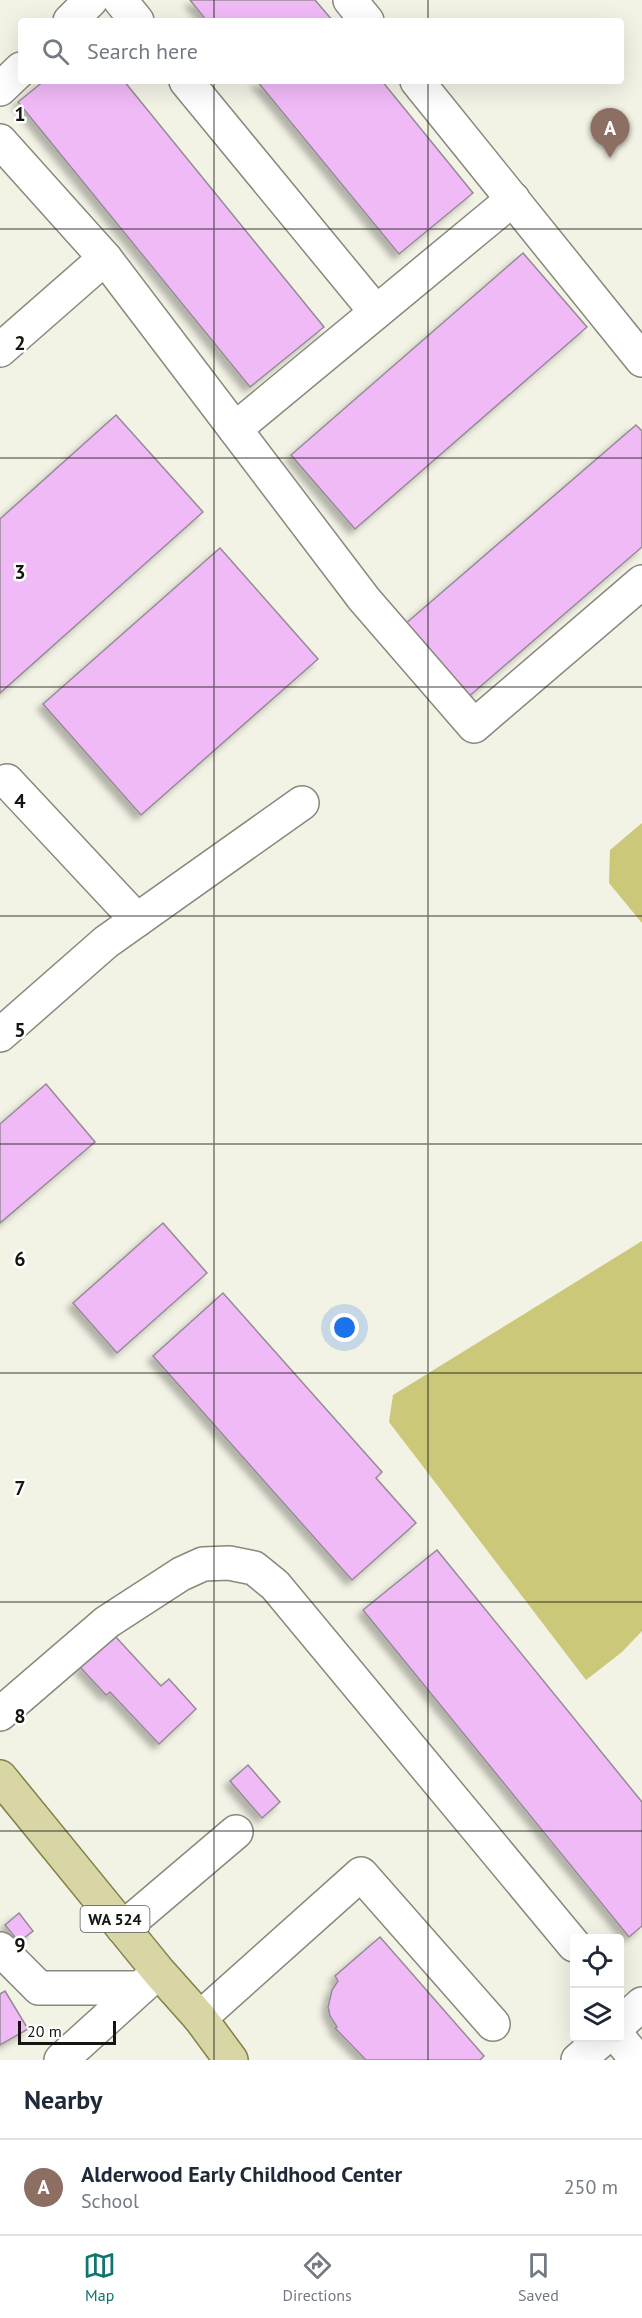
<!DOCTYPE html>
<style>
:root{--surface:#fff;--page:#f6f6f7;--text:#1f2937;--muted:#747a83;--line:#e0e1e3;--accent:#0f766e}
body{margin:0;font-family:"PT Sans",sans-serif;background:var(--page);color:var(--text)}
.controls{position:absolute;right:18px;bottom:18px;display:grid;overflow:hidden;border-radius:6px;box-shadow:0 6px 24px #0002}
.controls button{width:54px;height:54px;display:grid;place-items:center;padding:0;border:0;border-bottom:2px solid var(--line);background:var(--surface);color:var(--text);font:30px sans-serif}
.scale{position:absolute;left:18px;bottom:15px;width:98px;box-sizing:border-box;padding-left:6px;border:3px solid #141410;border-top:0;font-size:16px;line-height:21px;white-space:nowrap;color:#141410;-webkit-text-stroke:4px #fff;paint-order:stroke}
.you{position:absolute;left:345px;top:1328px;width:21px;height:21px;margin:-15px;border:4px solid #fff;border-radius:50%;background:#1a73e8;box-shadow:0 0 0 9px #1a73e833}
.badge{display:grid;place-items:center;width:39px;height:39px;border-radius:50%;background:var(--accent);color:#fff;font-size:20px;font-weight:700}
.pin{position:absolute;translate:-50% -50px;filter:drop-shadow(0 2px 3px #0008)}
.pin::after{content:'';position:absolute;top:32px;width:21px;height:18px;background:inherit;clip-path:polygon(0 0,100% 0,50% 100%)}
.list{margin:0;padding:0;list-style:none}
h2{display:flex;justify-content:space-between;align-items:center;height:78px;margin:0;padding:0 24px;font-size:26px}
h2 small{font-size:20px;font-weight:400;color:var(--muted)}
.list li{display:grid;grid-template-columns:39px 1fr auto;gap:18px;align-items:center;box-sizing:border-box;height:96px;padding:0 24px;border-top:2px solid var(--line)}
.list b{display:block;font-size:22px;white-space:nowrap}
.list p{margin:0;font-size:20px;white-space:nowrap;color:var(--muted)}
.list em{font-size:20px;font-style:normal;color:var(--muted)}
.icon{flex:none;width:33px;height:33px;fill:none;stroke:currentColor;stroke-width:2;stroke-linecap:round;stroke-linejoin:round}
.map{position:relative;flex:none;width:642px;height:2060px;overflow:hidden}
.search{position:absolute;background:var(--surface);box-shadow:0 6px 24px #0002;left:18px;right:18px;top:18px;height:66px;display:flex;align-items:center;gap:15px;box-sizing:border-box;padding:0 21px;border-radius:6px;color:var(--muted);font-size:22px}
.sheet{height:174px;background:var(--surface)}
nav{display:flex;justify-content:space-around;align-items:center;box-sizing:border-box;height:84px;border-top:2px solid var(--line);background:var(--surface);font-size:16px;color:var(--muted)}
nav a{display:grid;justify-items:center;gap:3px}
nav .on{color:var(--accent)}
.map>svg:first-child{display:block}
.green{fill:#cbc87a}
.building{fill:#f0baf7;stroke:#948b95;stroke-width:1.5;filter:url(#shadow)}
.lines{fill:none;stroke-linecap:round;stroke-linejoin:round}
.minor-casing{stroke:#88887c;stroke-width:36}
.major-casing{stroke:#828049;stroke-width:36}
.minor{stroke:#fff;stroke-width:33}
.major{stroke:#d7d6a4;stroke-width:33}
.grid{fill:none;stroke:#141410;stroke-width:1.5;stroke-opacity:0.55}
.labels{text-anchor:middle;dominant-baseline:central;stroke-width:5;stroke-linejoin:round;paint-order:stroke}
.shield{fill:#fff;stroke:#5a5a58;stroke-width:1.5}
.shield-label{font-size:16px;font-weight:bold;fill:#141410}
.grid-label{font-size:20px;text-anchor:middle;font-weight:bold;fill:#141410;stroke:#fff;stroke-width:5;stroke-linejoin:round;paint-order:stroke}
</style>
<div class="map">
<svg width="642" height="2060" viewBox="0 0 642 2060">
<defs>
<filter id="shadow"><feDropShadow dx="-5.5" dy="5.5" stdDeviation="3" flood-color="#0004"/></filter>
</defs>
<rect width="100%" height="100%" fill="#f2f2e5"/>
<g class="green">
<polygon points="642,823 642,923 609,883 610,850"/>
<polygon points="642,1241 642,1631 622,1652 586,1680 389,1422 393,1395"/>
</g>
<g class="building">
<polygon points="190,0 315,0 333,21 207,21"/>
<polygon points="44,81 124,81 324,327 250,387 18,102"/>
<polygon points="257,81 382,81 473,193 399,254"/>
<polygon points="523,253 587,327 355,529 291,455"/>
<polygon points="116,415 203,512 0,693 0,519"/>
<polygon points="636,425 642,431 642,547 467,698 404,625"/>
<polygon points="220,548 318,659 141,815 43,704"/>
<polygon points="46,1084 95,1142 0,1223 0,1124"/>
<polygon points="163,1223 207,1273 117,1353 73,1303"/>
<polygon points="223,1293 382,1472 376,1478 416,1523 352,1580 153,1356"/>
<polygon points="437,1550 642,1802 642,1926 629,1937 363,1610"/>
<polygon points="114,1635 161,1686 169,1679 196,1709 159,1744 110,1692 106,1695 80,1667"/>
<polygon points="248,1765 280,1802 262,1818 230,1781"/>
<polygon points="19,1913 33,1931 19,1942 5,1925"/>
<polygon points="380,1937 484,2056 480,2060 366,2060 335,2028 337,2027 330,2016 328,2007 332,1990 338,1981 335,1976"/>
<polygon points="5,1991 28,2029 0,2045 0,1994"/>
</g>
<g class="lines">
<g class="minor-casing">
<g id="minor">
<polyline points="120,0 137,21"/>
<polyline points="350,0 367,21"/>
<polyline points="70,21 91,0"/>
<polyline points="186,81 376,312"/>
<polyline points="417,81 642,360"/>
<polyline points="0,89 21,69"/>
<polyline points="0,141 105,258 364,599 474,726 642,582"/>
<polyline points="0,350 105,258"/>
<polyline points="235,429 513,199"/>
<polyline points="7,781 137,920"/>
<polyline points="0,1035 106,942 302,803"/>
<polyline points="0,1714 107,1622 181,1574 203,1564 229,1563 254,1568 275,1585 574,1945"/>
<polyline points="123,1928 236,1832"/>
<polyline points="0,1949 39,1988 140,1988"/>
<polyline points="200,2018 361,1874 493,2024"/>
<polyline points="620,2024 642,2004"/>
<polyline points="619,2038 637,2060"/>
<polyline points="61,2060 148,1981"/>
<polyline points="578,2060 604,2038"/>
</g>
</g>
<g class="major-casing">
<polyline id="major" points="0,1777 159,1972 200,2018 231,2060"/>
</g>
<use href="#minor" class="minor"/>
<use href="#major" class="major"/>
</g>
<path class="grid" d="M214 0V21M428 0V21M214 81V2060M428 81V2060M0 229H642M0 458H642M0 687H642M0 916H642M0 1144H642M0 1373H642M0 1602H642M0 1831H642"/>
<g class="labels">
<rect class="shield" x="80.5" y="1906" width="69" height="26" rx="4.5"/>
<g class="shield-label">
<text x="115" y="1919">WA 524</text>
</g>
</g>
<g class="grid-label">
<text x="20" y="121">1</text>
<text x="20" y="350">2</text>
<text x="20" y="579">3</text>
<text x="20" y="808">4</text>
<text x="20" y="1037">5</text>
<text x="20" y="1266">6</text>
<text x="20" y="1495">7</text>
<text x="20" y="1723">8</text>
<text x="20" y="1952">9</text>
</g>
</svg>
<div class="controls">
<button><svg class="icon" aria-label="locate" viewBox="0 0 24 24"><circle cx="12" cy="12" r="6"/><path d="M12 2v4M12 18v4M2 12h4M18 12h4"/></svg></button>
<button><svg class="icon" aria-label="layers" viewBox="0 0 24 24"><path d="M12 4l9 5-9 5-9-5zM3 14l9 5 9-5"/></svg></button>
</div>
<div class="scale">20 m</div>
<div class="you"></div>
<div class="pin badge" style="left:610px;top:158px;background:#8d6e63">A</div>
<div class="search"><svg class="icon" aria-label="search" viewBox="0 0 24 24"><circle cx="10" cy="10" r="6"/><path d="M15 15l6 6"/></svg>Search here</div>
</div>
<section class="sheet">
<h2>Nearby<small></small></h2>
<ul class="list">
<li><span class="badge" style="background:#8d6e63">A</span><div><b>Alderwood Early Childhood Center</b><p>School</p></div><em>250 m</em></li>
</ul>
</section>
<nav>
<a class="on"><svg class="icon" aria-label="map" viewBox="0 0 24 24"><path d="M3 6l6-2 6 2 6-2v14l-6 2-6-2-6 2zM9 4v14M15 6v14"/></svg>Map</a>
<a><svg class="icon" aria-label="directions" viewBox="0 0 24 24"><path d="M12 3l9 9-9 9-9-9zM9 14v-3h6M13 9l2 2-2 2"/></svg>Directions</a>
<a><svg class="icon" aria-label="saved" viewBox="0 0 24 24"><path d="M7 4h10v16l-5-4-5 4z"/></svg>Saved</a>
</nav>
